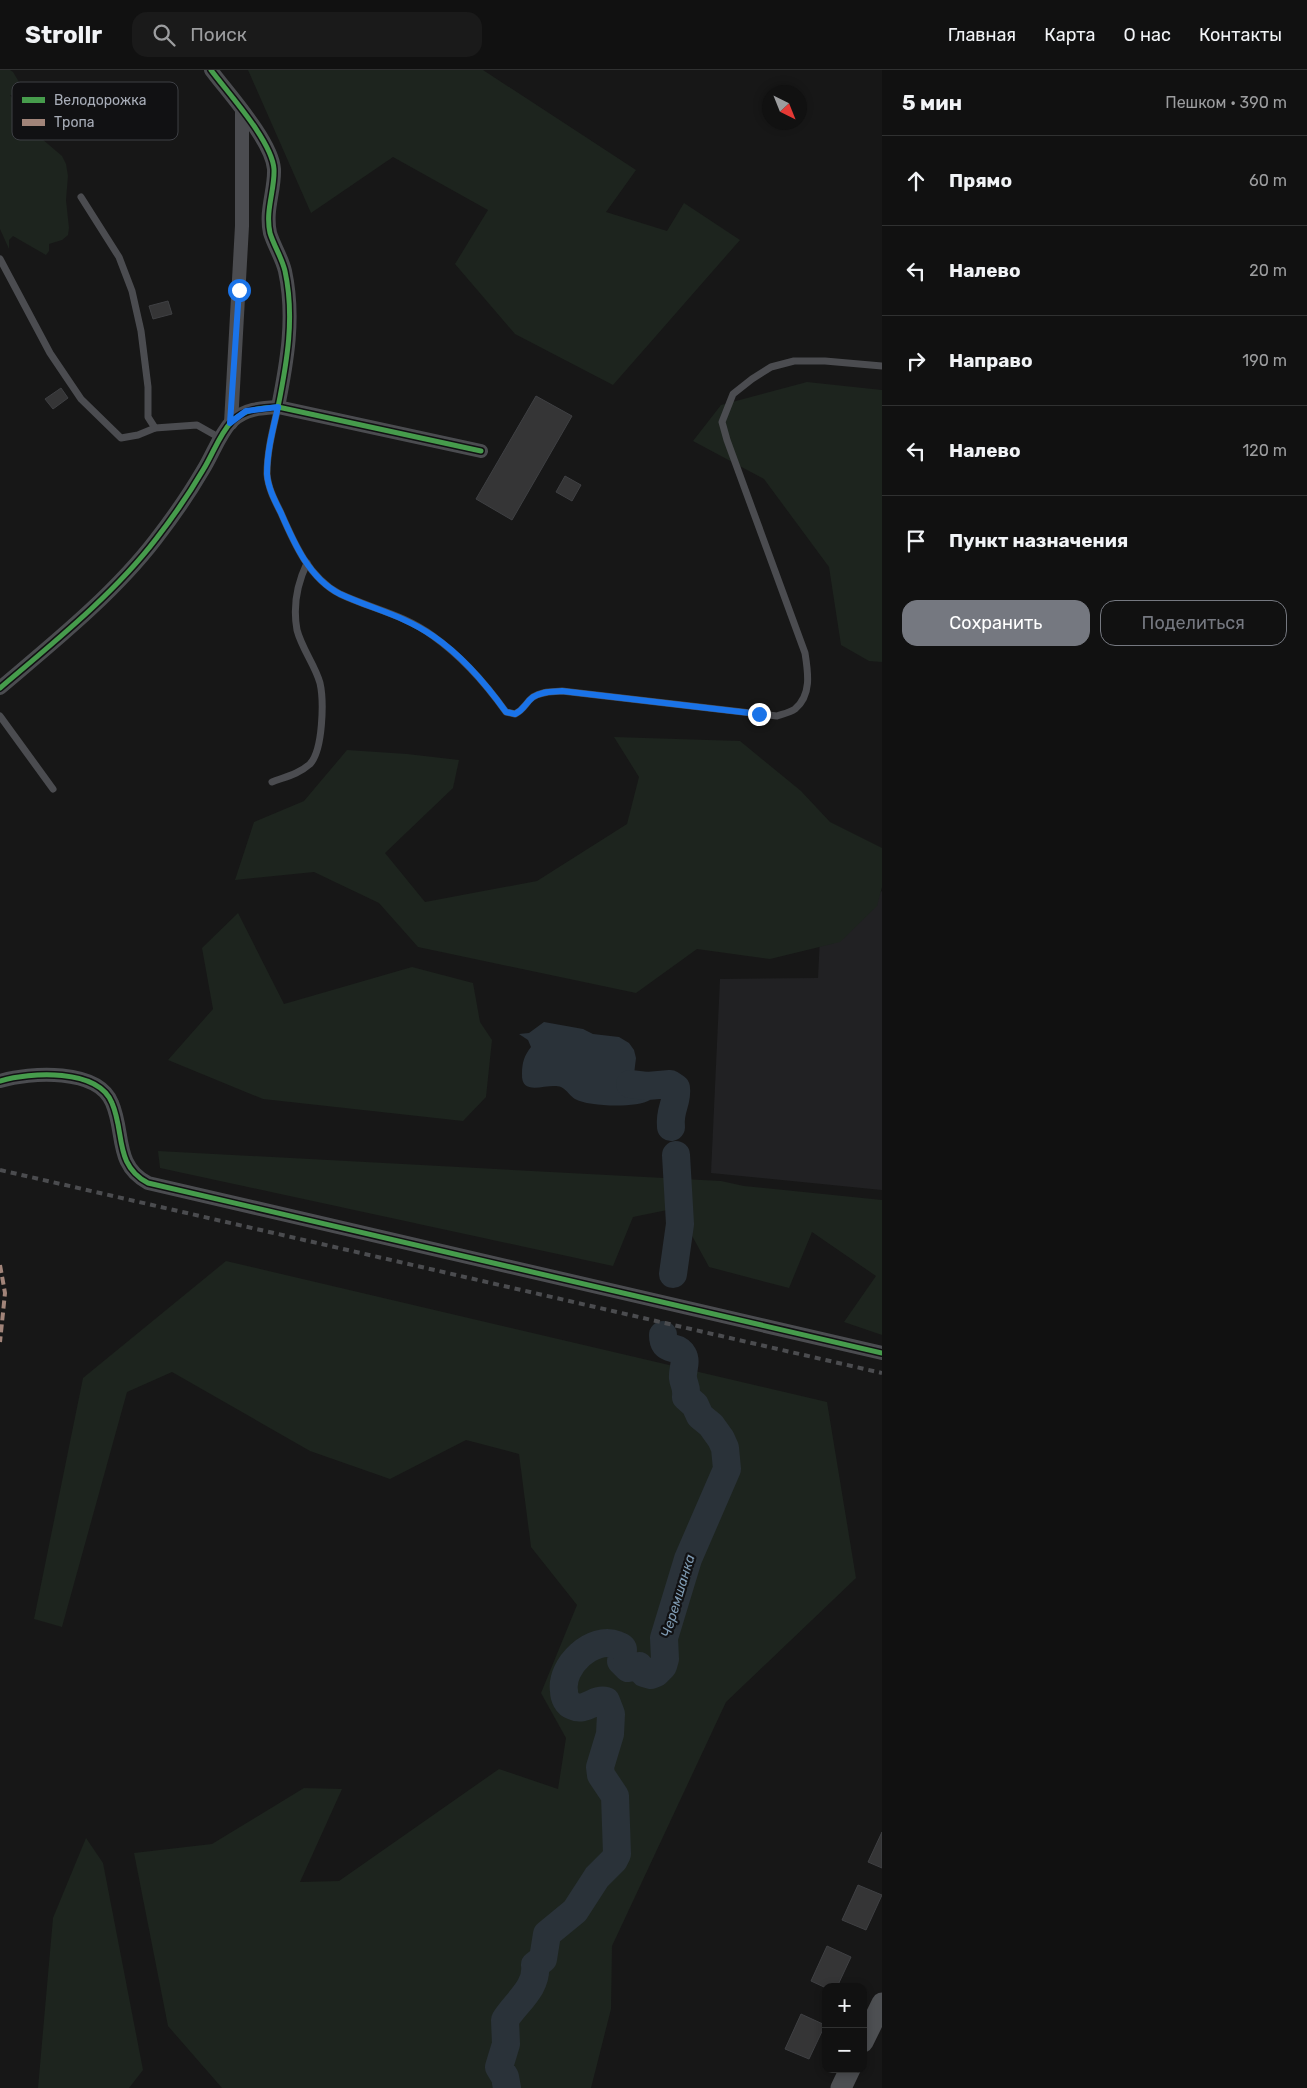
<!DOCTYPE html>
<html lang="ru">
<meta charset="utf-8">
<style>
:root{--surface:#111;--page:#1a1a1a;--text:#f1f3f6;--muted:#9c9d9f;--line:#303131;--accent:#757880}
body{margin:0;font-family:Rubik,sans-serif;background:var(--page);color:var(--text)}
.controls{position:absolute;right:15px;bottom:15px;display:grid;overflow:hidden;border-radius:10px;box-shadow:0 2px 8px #0003}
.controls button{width:45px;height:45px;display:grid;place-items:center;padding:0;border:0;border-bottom:1px solid var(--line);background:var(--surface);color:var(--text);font:25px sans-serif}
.compass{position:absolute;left:762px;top:15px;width:45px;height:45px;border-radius:50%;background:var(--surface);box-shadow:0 2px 8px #0003;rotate:137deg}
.stop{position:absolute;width:15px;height:15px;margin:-11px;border:4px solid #1a73e8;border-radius:50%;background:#fff}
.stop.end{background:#1a73e8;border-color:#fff;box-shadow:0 1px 5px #0008}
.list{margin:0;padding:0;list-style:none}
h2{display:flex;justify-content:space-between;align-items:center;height:65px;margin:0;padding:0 20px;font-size:21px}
h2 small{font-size:16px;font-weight:400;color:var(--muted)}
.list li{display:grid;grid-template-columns:32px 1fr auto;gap:15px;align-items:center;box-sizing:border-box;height:90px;padding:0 20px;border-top:1px solid var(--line)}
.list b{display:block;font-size:19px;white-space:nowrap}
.list em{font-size:16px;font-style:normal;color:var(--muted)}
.actions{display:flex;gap:10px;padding:15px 20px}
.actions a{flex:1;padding:11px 0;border:1px solid var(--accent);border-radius:15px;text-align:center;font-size:18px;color:var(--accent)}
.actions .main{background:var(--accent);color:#fff}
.icon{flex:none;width:28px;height:28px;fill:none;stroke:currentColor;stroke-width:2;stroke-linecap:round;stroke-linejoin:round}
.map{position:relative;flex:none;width:882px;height:2018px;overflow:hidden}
header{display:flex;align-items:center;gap:30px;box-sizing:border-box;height:70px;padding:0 25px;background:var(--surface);border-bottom:1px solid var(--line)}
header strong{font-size:24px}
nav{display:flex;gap:28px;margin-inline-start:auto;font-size:18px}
.search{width:350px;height:45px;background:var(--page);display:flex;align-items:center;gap:12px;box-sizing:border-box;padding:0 18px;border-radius:15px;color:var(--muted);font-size:19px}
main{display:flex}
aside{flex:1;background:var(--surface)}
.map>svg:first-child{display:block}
.built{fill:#212123}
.green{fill:#1d241e}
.water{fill:#2a3239}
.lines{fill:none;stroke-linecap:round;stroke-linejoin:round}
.river{stroke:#2a3239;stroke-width:28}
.building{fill:#353536;stroke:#3f4043}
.lane{stroke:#4b4c50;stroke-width:7}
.street{stroke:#4b4c50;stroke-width:14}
.primary{stroke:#4d4f52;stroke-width:21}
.rail{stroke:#4b4c4f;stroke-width:4;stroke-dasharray:6 5;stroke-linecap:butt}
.quiet{stroke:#a18479;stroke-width:4;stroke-dasharray:8 4;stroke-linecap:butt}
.cycleway-casing{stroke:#111113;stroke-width:8}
.cycleway{stroke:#469c4c;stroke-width:5}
.route{stroke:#1a73e8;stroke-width:6}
.labels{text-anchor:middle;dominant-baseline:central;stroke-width:4.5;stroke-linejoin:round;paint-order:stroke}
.water-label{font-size:14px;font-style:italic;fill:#7f9bb3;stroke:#111113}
.key{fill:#111113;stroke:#3e4045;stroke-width:1}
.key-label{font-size:14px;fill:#a8adb8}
</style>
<header>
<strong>Strollr</strong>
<div class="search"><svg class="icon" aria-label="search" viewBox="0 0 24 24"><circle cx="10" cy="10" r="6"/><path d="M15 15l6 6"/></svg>Поиск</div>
<nav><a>Главная</a><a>Карта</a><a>О нас</a><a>Контакты</a></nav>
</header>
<main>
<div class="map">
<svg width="882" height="2018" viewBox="0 0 882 2018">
<rect width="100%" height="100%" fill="#171717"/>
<polygon class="built" points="882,821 882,1120 711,1103 720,909 818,908 820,867"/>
<g class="green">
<polygon points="0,0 10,0 13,2 28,27 10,25 42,69 62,86 66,94 68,106 66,130 69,158 68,165 62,170 49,174 49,181 46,185 13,166 9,170 9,179 0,159"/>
<polygon points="248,0 483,0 636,100 606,142 667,161 684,133 740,170 613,315 515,264 455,194 488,140 393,87 311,143"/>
<polygon points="807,312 882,320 882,592 869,591 841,575 829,497 764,409 693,371 721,335"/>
<polygon points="614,667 740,671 801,721 830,752 882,778 882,817 877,836 840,872 770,889 697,879 636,923 418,877 379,833 314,802 235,810 254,752 304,731 347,680 407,684 459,690 453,718 385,783 425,832 537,811 627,754 639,707"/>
<polygon points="238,843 284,934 412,897 473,913 480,952 492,970 486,1027 463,1051 263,1029 168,990 213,939 202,878"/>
<polygon points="158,1081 721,1111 744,1116 882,1130 882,1265 844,1252 876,1206 812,1162 789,1218 709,1197 677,1138 633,1147 613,1196 160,1098"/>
<polygon points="226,1191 827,1332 856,1508 726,1632 612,1876 611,1939 591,2018 222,2018 168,1956 134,1783 212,1774 304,1718 342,1719 300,1812 339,1811 499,1699 558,1719 566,1668 541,1623 577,1535 531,1477 519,1384 466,1370 390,1409 310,1381 172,1302 127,1322 62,1557 34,1549 83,1308"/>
<polygon points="86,1768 103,1793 143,2000 129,2018 38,2018 53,1848"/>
</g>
<path class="water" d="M544 952 583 959 593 964 619 967 629 973 634 980 636 988 634 1004 647 1012 650 1030C637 1038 589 1037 575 1029 570 1026 567 1020 561 1017 548 1012 521 1028 522 1004 522 993 524 986 531 977L528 970 519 964 529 963Z"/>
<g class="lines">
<g class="river">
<path d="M630 1014 647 1016 670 1014 676 1018C678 1032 669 1039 671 1057"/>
<polyline points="673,1204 680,1154 676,1085"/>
<path d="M507 2018 505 2007 499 1997 506 1974 505 1950C515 1933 538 1918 535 1895L543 1889 547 1864 575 1841 597 1807 614 1790 617 1784 615 1726 601 1705 600 1697 610 1664 611 1644 606 1631C595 1628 585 1642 573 1636 567 1634 564 1627 564 1621 560 1596 593 1565 617 1575 620 1576 623 1577 623 1580 623 1583 621 1587 621 1591L628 1598 639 1596 644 1603 651 1605 656 1603 663 1596 665 1589 664 1568 688 1489 727 1399 725 1378 721 1369 711 1355 700 1346 695 1335 686 1327C687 1316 684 1316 683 1308 682 1301 687 1292 683 1285 677 1273 663 1284 663 1265"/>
</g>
</g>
<g class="building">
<polygon points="168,231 172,244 153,249 149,236"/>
<polygon points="61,318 68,328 53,339 45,329"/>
<polygon points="536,326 572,346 512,450 476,429"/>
<polygon points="565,406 581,415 572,431 556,422"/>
<polygon points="882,1762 882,1798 868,1792"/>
<polygon points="858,1815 882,1825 866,1860 842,1850"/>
<polygon points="827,1876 851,1887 837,1917 824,1917 811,1911"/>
<polygon points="801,1944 825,1955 809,1989 785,1979"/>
</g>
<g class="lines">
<g class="lane">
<polyline points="81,127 119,187 132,221 141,261 148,317 148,347 155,358 197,355 220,368"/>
<polyline points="0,189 50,283 81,329 121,368 138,365 155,358"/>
<path d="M278 337C273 359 267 381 267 404 268 418 275 431 281 443 294 473 309 508 340 524 372 539 403 544 433 566 461 586 486 614 506 642L515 644C525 639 525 633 533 627 542 621 552 622 562 621L777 646C783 644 791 642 795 639 812 625 808 602 805 583L727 370 722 352 733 324 752 309 771 297 794 291H825L882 296"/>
<polyline points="0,646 53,719"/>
<path d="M272 712C285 707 299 704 310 694 323 680 324 631 320 613 315 595 302 579 297 560 293 538 297 514 307 493"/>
</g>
<g class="street">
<path d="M211 0C228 23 272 71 274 99 275 120 265 140 270 163 274 176 282 188 285 201 295 247 287 292 278 337"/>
<polyline points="231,353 242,156 242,40"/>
<path d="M0 618C53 573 114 524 156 469 173 447 189 424 203 400 213 384 219 365 232 351 245 339 260 338 278 337L481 381"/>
<path d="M0 1011C30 1002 98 998 112 1033 125 1063 114 1095 148 1113L882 1283"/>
</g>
<g class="primary">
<polyline points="863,1972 882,1933"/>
<polyline points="841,2018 850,1999"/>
</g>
<polyline class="rail" points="0,1100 882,1303"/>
<polyline class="quiet" points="0,1195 5,1223 0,1272"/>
<g class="cycleway-casing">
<g id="cycleway">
<path d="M211 0C228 23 272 71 274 99 275 120 265 140 270 163 274 176 282 188 285 201 295 247 287 292 278 337"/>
<path d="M0 618C53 573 114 524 156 469 173 447 189 424 203 400 213 384 219 365 232 351 245 339 260 338 278 337L481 381"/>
<path d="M0 1011C30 1002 98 998 112 1033 125 1063 114 1095 148 1113L882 1283"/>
</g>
</g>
<use href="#cycleway" class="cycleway"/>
</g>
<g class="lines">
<path class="route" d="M239 220 230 353 246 341 278 337C273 359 267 381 267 404 268 418 275 431 281 443 294 473 309 508 340 524 372 539 403 545 433 566 461 585 486 614 506 642L515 644C525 639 525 633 533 627 542 621 552 622 562 621L759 644"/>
</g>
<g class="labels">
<g class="water-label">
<text transform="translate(678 1526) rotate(-73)">Черемшанка</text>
</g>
</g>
<rect x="12" y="12" width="166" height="58" rx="8" class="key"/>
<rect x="22" y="27" width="23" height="6" fill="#469c4c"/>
<rect x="22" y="49" width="23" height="7" fill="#a18479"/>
<g class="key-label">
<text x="54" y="35">Велодорожка</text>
<text x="54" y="57">Тропа</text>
</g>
</svg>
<div class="controls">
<button>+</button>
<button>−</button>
</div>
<svg class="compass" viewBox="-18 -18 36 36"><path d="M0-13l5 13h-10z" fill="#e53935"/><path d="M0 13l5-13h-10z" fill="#9c9d9f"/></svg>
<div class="stop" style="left:239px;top:220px"></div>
<div class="stop end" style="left:759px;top:644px"></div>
</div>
<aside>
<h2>5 мин<small>Пешком · 390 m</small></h2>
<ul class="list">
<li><svg class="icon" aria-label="ahead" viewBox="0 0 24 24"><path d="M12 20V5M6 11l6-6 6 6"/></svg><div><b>Прямо</b></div><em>60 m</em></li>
<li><svg class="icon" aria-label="left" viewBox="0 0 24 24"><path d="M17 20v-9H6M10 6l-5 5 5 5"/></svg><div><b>Налево</b></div><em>20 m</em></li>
<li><svg class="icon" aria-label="right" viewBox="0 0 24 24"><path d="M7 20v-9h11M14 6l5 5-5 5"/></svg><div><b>Направо</b></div><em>190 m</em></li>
<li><svg class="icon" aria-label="left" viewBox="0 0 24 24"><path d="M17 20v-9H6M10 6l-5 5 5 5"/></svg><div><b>Налево</b></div><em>120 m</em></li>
<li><svg class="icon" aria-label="arrive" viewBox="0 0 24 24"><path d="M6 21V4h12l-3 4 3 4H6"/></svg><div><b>Пункт назначения</b></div></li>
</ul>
<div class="actions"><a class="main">Сохранить</a><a>Поделиться</a></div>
</aside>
</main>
